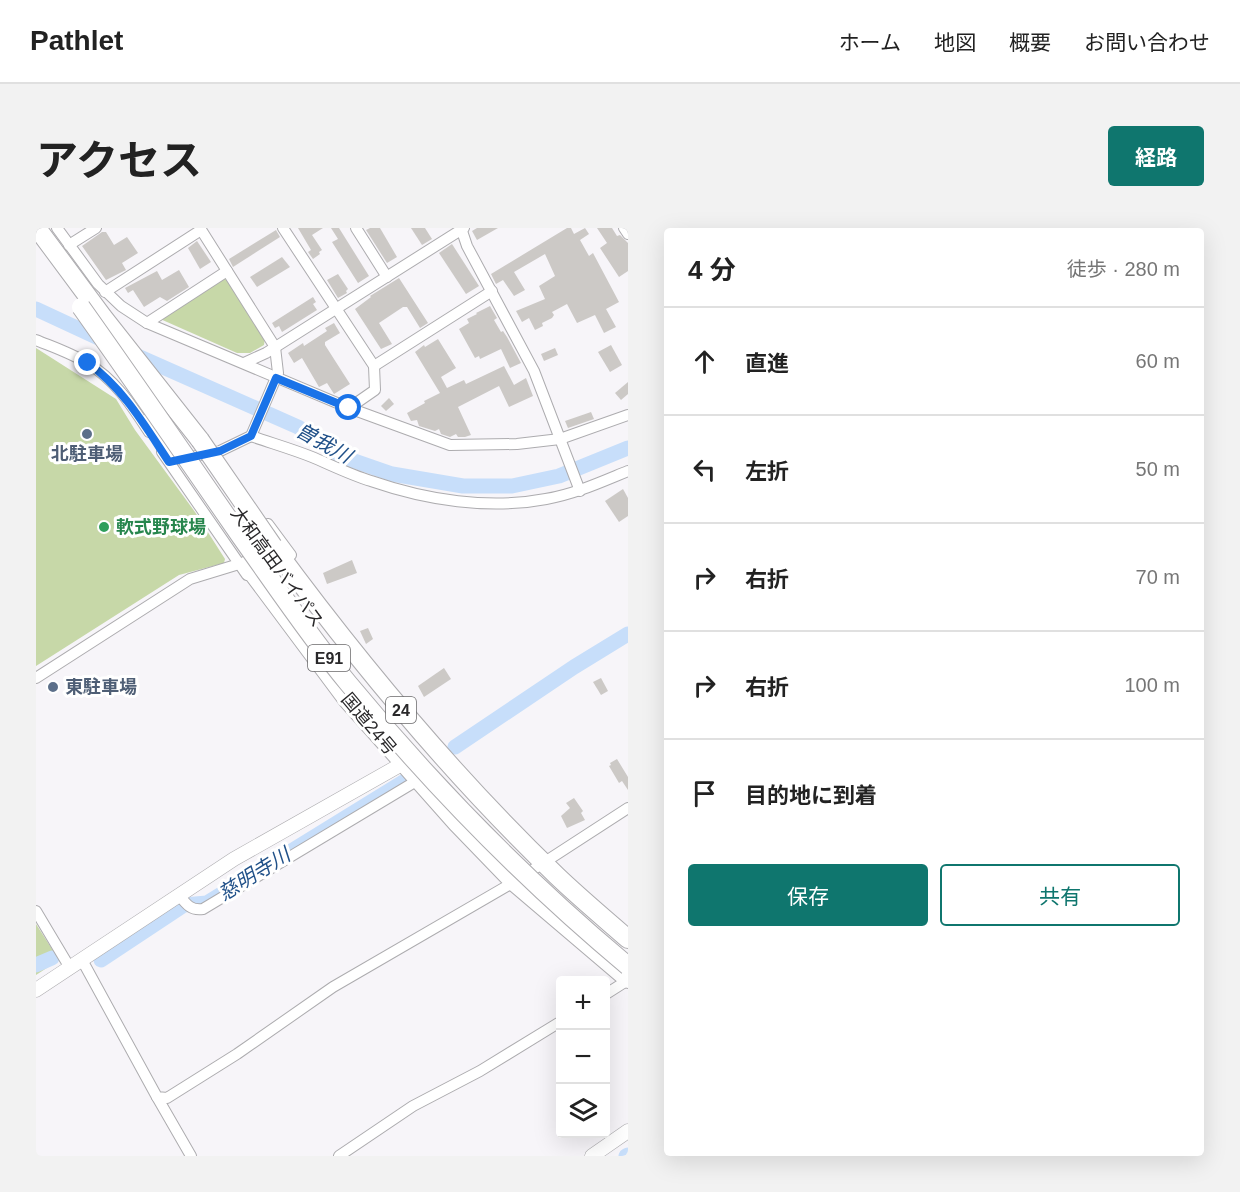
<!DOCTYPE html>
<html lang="ja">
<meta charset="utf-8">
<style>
:root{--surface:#fff;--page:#f2f2f2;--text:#222;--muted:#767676;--line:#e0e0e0;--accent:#0f766e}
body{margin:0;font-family:Arial,"Noto Sans JP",sans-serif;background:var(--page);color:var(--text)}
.controls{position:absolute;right:18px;bottom:18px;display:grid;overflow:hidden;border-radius:6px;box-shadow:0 6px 24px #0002}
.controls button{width:54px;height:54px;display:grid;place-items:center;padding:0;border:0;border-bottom:2px solid var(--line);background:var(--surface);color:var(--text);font:30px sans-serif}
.stop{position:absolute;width:18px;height:18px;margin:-14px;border:4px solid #1a73e8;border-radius:50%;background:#fff}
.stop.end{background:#1a73e8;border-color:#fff;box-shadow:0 2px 6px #0008}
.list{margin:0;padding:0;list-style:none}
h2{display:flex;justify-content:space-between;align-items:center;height:78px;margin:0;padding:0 24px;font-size:26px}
h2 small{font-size:20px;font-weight:400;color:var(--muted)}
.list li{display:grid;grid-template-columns:39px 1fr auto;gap:18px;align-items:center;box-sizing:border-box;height:108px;padding:0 24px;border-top:2px solid var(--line)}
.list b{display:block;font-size:22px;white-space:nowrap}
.list em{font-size:20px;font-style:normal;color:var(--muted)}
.actions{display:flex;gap:12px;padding:18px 24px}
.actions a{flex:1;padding:14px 0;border:2px solid var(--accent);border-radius:6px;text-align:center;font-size:21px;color:var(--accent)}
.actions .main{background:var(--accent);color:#fff}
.icon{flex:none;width:33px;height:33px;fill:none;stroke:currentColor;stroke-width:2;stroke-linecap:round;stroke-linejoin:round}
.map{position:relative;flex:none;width:592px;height:928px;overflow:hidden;border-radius:6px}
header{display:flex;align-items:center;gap:36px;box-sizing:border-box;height:84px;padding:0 30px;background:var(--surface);border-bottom:2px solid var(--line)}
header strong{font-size:28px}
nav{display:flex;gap:33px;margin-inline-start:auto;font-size:21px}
.intro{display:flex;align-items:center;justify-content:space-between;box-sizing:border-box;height:144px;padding:0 36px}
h1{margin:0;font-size:42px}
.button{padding:15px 27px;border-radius:6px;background:var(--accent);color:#fff;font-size:21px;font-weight:700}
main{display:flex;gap:36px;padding:0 36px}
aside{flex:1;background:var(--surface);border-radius:6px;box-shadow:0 6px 24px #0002}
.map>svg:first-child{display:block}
.green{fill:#c7d8a8}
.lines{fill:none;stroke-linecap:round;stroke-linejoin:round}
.river{stroke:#c7defa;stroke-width:15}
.building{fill:#ccc9c6}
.street-casing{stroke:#adacaf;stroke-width:12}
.secondary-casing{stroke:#adacaf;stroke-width:15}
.highway-casing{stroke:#adacaf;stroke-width:20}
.street{stroke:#fff;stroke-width:10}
.secondary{stroke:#fff;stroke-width:14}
.highway{stroke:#fff;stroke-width:18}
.highway-bridge-casing{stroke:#adacaf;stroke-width:20;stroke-linecap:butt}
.highway-bridge{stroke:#fff;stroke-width:18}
.route{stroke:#1a73e8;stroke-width:8}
.service-dot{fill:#5c6f8a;stroke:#fff;stroke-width:2}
.leisure-dot{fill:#2e9e5b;stroke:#fff;stroke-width:2}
.labels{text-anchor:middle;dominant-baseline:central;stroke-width:6;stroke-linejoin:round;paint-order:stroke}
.shield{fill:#fff;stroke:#69686a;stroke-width:1.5}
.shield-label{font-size:16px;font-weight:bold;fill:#29282a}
.service-label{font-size:18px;font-weight:bold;fill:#4e5e75;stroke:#fff}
.leisure-label{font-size:18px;font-weight:bold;fill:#27864d;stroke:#fff;text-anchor:start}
.street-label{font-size:18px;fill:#29282a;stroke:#fff}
.water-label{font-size:20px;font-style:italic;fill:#215189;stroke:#fff}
</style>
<header>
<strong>Pathlet</strong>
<nav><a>ホーム</a><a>地図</a><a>概要</a><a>お問い合わせ</a></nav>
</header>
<div class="intro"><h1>アクセス</h1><a class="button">経路</a></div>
<main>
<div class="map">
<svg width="592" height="928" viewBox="0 0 592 928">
<rect width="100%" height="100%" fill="#f7f5f9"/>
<g class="green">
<polygon points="185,50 192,52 229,110 228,117 214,125 201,125 122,90"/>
<polygon points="0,120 80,171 99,202 159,284 189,331 188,335 143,347 0,438"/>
<polygon points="0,696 23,732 0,747"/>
</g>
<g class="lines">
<g class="river">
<polyline points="0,81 71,114"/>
<polyline points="95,125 262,199 307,229 356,246 427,258 476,258 523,248 592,220"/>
<polyline points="419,519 538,439 592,406"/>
<polyline points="65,732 148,677 171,675 369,553"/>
<polyline points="0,737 16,730"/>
<polyline points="590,928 592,927"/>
</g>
</g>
<g class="building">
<polygon points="262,0 287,0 276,7 286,22 283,24 284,26 277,31 272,24 275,22"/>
<polygon points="295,0 303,0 333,48 322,55 296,14 302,11"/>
<polygon points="334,0 344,0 361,29 351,35 330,2"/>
<polygon points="375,0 389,0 396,11 386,17"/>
<polygon points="441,0 462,0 441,12 436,3"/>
<polygon points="531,0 535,0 538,6 549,0 553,6 544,12 553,28 557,25 583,74 570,81 580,99 568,105 559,87 541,95 531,76 516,84 518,87 516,90 506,95 507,98 499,102 493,90 486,94 480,83 509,71 503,58 519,48 509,26 478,44 489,62 478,68 467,52 460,56 455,46"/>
<polygon points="561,0 576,0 581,8 584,7 592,15 592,43 583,49 564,20 571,15"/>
<polygon points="240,2 244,9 197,39 193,31"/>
<polygon points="66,4 70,4 78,17 91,9 102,25 86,35 90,42 70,52 46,18"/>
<polygon points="161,13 175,34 164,41 152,20"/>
<polygon points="416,16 443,58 430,66 403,25"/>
<polygon points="246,29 254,39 221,59 214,49"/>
<polygon points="143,42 153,59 131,73 124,69 108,79 97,62 92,65 89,60 121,43 126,52"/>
<polygon points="302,46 312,61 310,63 311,65 302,70 291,52"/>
<polygon points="363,50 392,95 384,100 371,79 367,79 343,95 356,116 345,121 319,81 335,69 334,68"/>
<polygon points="277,69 280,74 277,76 281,82 246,104 243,98 239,100 236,95"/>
<polygon points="454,78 461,90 458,92 465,104 467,103 471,109 485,135 474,140 465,121 444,131 443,128 439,130 423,101 433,95 431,91 441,86 440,85"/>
<polygon points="298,95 304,105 289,114 289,117 314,156 298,166 291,155 283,159 266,130 258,135 252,125 267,115 268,118 291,103 289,100"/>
<polygon points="402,111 420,140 405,149 411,160 428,152 430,156 468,138 478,157 490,150 497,168 473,179 463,158 422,179 435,207 429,209 422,209 420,206 414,209 405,206 403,201 399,203 383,198 381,192 375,193 371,185 389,175 388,173 404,165 379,124 388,117 389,119"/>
<polygon points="575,117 586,137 574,144 562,124"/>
<polygon points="519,120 522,127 508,133 505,126"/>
<polygon points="592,154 592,166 585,172 579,165"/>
<polygon points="353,170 358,176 350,183 345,178"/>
<polygon points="555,184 558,191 532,200 529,193"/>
<polygon points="587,261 592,270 592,288 583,294 569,273"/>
<polygon points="316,332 321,345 291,356 287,345"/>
<polygon points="332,400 337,411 330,416 324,403"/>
<polygon points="408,440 415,451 388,469 382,458"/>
<polygon points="565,450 572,463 565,467 557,454"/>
<polygon points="581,531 592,549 592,562 586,553 583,555 573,538 575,537 574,535"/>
<polygon points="538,570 547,583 545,585 549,592 531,600 525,588 534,580 530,575"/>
</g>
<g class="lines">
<g class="street-casing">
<g id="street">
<polyline points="21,0 62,56 85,78 111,95 313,180 414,217 481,216 524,211 592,187"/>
<polyline points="247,0 338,138 339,162 313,180"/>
<polyline points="320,0 351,49"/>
<polyline points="425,0 431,18 498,143 544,263"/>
<polyline points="588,0 592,6"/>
<polyline points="33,17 60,0"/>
<polyline points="69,64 165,2"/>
<polyline points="111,95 191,43"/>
<path d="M0 112C17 119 35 125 51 135 79 151 96 178 113 204"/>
<polyline points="208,135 230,125 428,0"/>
<polyline points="338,138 456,63"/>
<path d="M215 208C235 215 256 221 276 229 295 237 315 247 335 253 390 272 453 282 510 271 539 266 565 254 592 243"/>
<polyline points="126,224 211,347"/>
<polyline points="146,231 184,223 215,208 242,145 239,119 164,0"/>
<polyline points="232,296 255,327"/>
<polyline points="0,450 154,351 203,336"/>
<path d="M143 667C150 676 155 683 167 681L382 552"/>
<polyline points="0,683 34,740"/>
<polyline points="46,732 121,869 131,870 201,826 297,759 478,654 592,580"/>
<polyline points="570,766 592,752"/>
<polyline points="121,869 155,928"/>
<polyline points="303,928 377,878 444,843 524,794"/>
</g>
</g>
<g class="secondary-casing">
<g id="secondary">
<polyline points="0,762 198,631 366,536"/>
<polyline points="556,928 592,903"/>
</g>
</g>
<g class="highway-casing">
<g id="highway">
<polyline points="1,0 67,89 164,212"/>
<polyline points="115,193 137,228"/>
<path d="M237 318C323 435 416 547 521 648 544 670 568 690 592 711"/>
<polyline points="211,337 311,471 421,595 478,654 592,751"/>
</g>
</g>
<use href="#street" class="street"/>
<use href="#secondary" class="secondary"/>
<use href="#highway" class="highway"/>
<g class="highway-bridge-casing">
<g id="highway-bridge">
<path d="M45 79C99 155 152 232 205 309 240 358 274 409 312 455 397 558 490 653 592 738"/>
<polyline points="164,212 237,318"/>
</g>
</g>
<use href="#highway-bridge" class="highway-bridge"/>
</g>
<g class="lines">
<path class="route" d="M52 135C88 161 109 198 133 234L184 223 215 208 240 150 313 180"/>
</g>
<g class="service-dot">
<circle cx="51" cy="206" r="6"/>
<circle cx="17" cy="459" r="6"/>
</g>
<circle class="leisure-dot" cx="68" cy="299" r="6"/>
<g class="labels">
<g class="shield">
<rect x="272" y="417" width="42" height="26" rx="4.5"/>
<rect x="350" y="469" width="30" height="26" rx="4.5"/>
</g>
<g class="shield-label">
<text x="293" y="430">E91</text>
<text x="365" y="482">24</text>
</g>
<g class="service-label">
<text x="51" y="226">北駐車場</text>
<text x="29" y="459" text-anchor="start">東駐車場</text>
</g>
<g class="leisure-label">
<text x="80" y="299">軟式野球場</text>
</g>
<g class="street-label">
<text transform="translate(241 339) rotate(54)">大和高田バイパス</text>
<text transform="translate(333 496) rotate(50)">国道24号</text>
</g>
<g class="water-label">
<text transform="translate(288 215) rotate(29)">曽我川</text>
<text transform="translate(218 646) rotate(-32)">慈明寺川</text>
</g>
</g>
</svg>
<div class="controls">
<button>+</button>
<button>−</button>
<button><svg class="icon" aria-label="layers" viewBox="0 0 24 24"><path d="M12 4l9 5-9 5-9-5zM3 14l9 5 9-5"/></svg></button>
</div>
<div class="stop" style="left:313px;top:180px"></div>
<div class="stop end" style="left:52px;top:135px"></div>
</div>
<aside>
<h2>4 分<small>徒歩 · 280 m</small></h2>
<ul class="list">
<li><svg class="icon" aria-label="ahead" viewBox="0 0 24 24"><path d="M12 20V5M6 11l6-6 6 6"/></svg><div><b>直進</b></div><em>60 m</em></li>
<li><svg class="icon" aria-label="left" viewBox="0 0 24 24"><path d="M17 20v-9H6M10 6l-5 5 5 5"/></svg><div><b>左折</b></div><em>50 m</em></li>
<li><svg class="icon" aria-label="right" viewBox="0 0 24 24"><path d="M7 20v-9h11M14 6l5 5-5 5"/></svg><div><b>右折</b></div><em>70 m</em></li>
<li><svg class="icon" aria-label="right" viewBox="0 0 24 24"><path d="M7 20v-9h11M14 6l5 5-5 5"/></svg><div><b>右折</b></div><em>100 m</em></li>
<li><svg class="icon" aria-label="arrive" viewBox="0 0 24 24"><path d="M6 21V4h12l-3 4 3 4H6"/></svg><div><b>目的地に到着</b></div></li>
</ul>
<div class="actions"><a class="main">保存</a><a>共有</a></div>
</aside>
</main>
